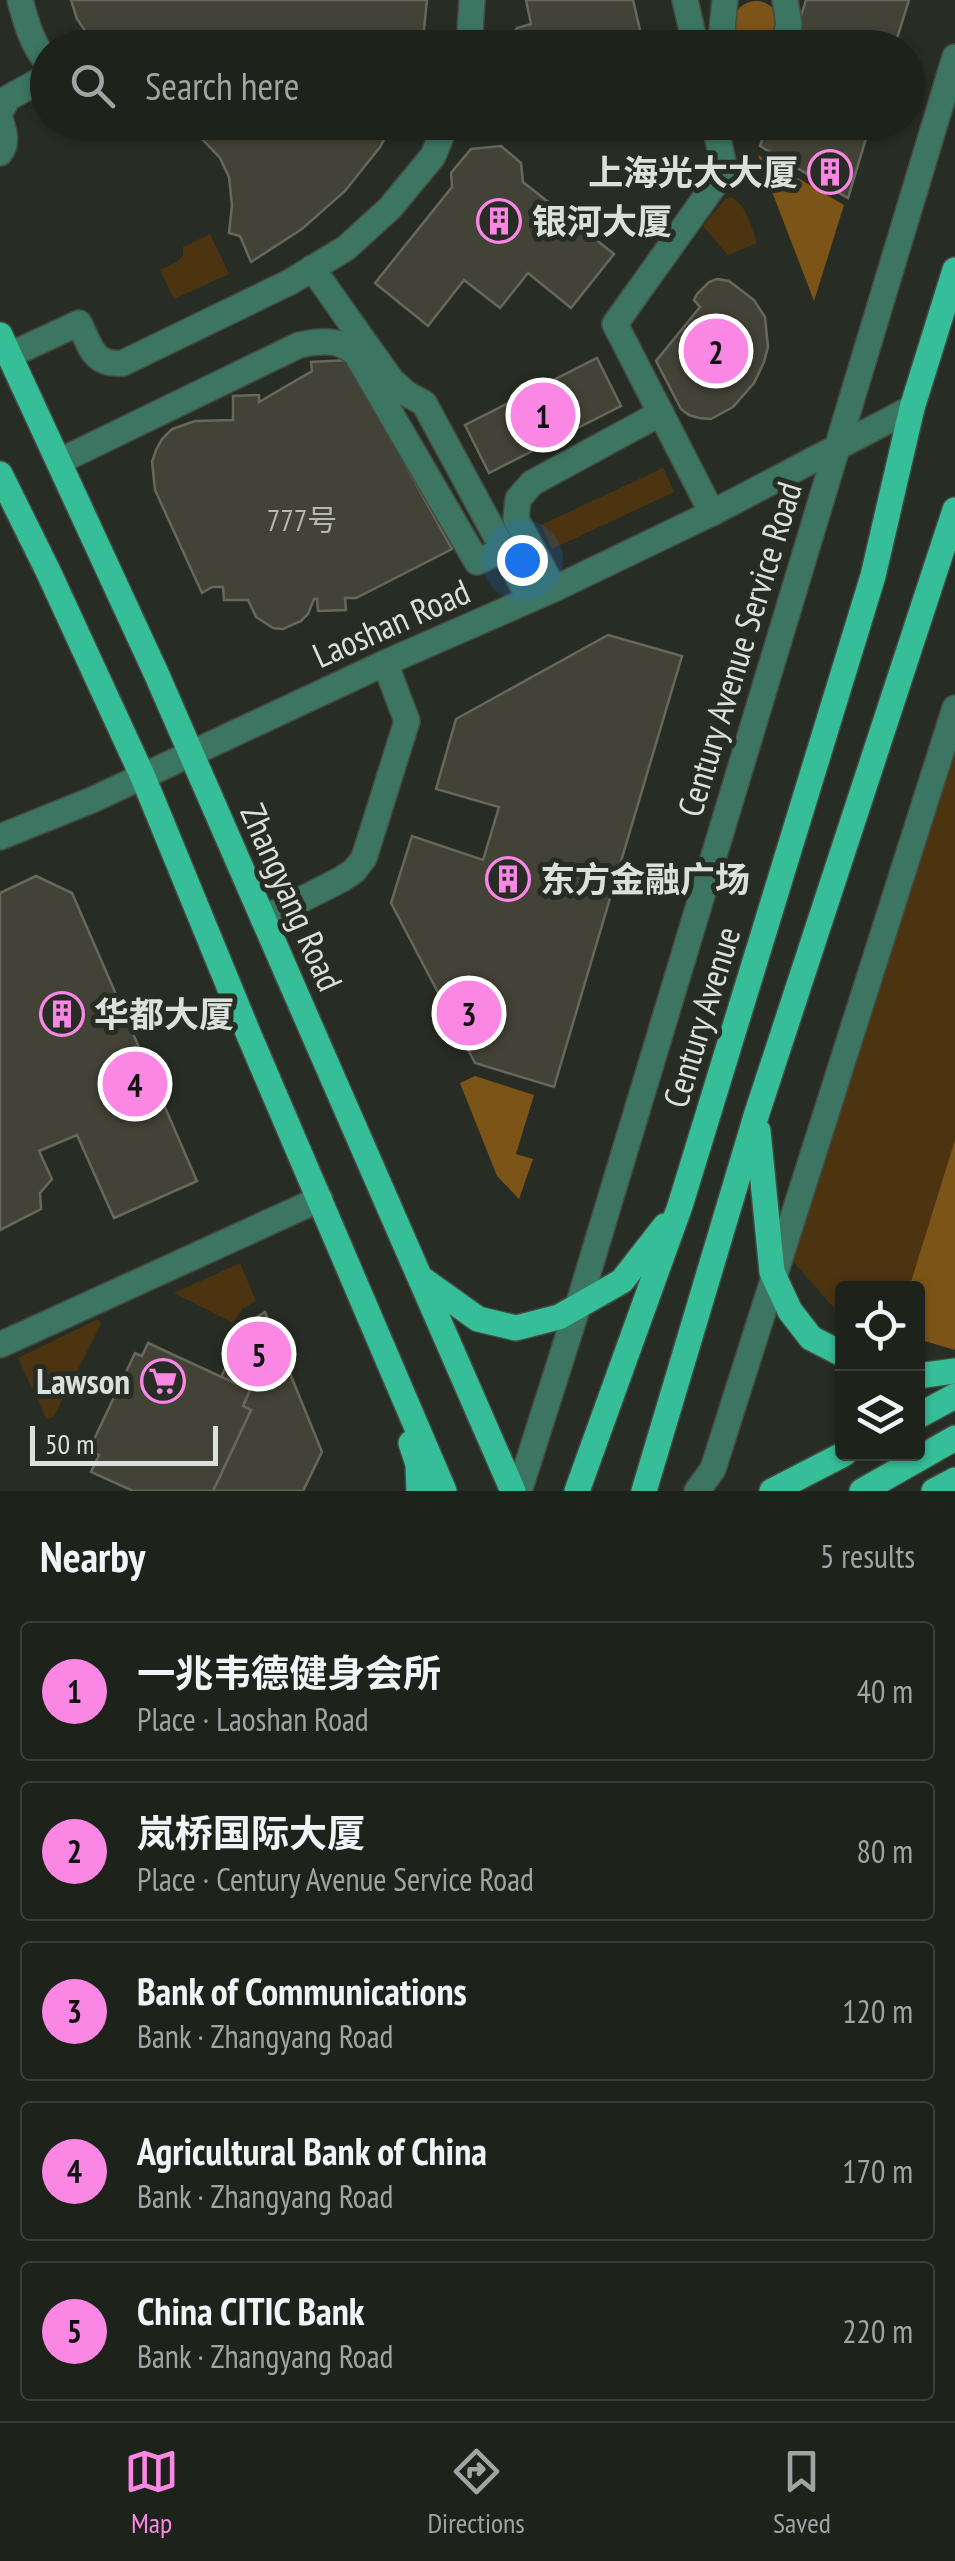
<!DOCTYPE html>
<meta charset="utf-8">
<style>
:root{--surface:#1d221b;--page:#252a24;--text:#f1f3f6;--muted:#a0a4a3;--line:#3b3f3a;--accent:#fb87e5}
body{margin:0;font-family:"PT Sans Narrow","Noto Sans SC",sans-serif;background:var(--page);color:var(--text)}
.controls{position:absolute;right:30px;bottom:30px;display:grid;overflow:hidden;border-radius:10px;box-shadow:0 2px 8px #0004}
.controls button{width:90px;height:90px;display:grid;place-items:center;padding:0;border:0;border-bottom:2px solid var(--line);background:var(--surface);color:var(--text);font:50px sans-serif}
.scale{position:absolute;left:30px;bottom:25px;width:188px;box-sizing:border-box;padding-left:10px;border:5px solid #dce0da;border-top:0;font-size:28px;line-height:35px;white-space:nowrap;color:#dce0da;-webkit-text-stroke:8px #272d24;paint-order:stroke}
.you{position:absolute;left:522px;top:560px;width:35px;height:35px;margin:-25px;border:8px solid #fff;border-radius:50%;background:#1a73e8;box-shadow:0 0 0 15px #1a73e833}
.badge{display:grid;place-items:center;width:65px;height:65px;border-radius:50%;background:var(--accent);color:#111;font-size:32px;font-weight:700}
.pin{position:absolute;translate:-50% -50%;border:5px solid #fff;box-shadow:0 2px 10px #0006}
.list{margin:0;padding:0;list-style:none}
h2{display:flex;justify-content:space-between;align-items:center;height:130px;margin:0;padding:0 40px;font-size:42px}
h2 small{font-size:32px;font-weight:400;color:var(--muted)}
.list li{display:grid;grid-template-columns:65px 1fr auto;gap:30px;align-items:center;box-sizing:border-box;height:140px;margin:0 20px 20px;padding:0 20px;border:2px solid var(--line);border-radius:10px}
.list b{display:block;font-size:38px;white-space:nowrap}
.list p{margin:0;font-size:32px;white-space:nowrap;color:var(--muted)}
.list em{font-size:32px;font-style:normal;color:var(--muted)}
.icon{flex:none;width:55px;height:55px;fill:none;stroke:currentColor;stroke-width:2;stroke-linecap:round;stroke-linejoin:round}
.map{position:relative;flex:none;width:955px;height:1491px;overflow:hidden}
.search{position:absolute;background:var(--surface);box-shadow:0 2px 8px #0004;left:30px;right:30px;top:30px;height:110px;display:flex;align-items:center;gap:25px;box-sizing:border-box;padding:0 35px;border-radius:55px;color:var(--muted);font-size:38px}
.sheet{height:930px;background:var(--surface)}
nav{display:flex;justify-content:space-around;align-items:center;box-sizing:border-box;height:140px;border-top:2px solid var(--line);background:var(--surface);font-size:28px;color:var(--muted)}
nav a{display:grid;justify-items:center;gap:5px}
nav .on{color:var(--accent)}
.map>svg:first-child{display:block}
.green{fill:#4d3411}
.forest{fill:#7d5417}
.building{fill:#434237;stroke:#68675b;stroke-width:2.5}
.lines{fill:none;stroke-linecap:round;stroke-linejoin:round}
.minor-casing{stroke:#444a41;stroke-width:28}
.major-casing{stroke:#444a41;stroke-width:28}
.minor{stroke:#3c7562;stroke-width:25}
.major{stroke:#35be98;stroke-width:25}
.labels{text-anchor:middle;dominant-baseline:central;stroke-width:10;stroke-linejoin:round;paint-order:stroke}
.number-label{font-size:30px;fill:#b6b8b1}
.poi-label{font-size:35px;font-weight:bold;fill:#dce0da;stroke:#272d24;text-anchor:start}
.street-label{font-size:35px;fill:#dce0da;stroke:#272d24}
</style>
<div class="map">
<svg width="955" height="1491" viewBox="0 0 955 1491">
<rect width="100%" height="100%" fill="#272d24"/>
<g class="green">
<path d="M730 197C747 204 751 227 757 243L728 255 703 226 725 199Z"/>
<polygon points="210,234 229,274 174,299 160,270 177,262 183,256 183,247"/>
<polygon points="663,468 674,492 552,549 541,525"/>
<polygon points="955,747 955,1140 909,1288 842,1289 842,1313 836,1310 789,1257"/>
<polygon points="240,1263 256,1301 242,1309 233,1323 174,1293"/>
<polygon points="96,1320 99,1320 101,1324 54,1416 49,1419 46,1418 18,1358"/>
</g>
<g class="forest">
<circle cx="756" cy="24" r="23"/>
<polygon points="758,155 844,205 814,301"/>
<polygon points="475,1076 534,1095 516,1154 533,1159 519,1199 497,1176 460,1083"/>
<polygon points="955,1140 955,1350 918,1339 918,1289 909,1288"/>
</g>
<g class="building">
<polygon points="71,0 427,0 422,48 105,48 90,38 77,19"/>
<polygon points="526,0 633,0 641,34 652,31 666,39 668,48 510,48 509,41 517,28 531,24"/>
<polygon points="806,0 909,0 894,48 791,48"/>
<polygon points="394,122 380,147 345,191 302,229 251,262 240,236 229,233 232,205 229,177 220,158 202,139 179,123"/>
<polygon points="768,122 871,122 848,198 760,146"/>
<polygon points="501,146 521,163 523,182 614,254 571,308 528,273 500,308 464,280 428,326 375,283 452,187 451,173 471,149"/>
<polygon points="717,279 729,281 754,300 765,317 768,347 764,362 754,383 733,407 711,419 699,418 689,415 681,409 656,361 700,307 694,300 697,294 709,282"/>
<polygon points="597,358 621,406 489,473 465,425"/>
<polygon points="348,360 452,549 356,598 345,598 346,610 318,611 317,599 314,599 308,614 301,621 283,629 273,628 256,617 248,600 224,600 223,587 212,587 202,593 155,490 152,462 156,450 162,439 172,429 195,421 233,420 233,396 259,395 259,402 312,371 311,362"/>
<polygon points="608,635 682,656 554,1087 475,1063 391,903 412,836 483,860 499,807 436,789 456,719"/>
<polygon points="36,876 72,893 197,1181 114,1218 77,1135 39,1151 52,1179 40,1193 41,1209 0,1230 0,893"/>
<polygon points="265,1312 322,1452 303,1491 213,1491 251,1410 243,1406 250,1390 221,1377 244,1331 257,1317"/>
<polygon points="148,1343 250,1390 243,1406 251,1410 213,1491 133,1491 91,1472 99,1455 89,1450 135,1353 142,1356"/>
</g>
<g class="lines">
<g class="minor-casing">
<g id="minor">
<path d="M20 0C26 22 32 45 48 63"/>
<polyline points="685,0 696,48"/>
<polyline points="725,0 722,29 727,48"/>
<polyline points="469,48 472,0"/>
<polyline points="783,48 789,24 785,0"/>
<polyline points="0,112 8,98 48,76"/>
<path d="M0 119C4 131 8 142 0 153"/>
<polyline points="312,268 392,381 407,394 424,403 530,599"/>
<path d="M10 355 79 323C91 347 93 366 123 363L290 282 346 248 390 208 433 156 447 122"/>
<path d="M60 461 299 345C320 341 339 338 356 354L477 562 505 549"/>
<polyline points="712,513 615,324 725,170 714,122"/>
<polyline points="554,589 516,519 518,499 532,483 661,413"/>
<polyline points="0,837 92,800 385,663 554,589 712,513 912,408"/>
<polyline points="263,919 342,879 354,871 364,858 407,721 385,663"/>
<polyline points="0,1345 320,1199"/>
<polyline points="519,1491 578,1306 955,57"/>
<polyline points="697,1491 713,1469 955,708"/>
</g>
</g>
<g class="major-casing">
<g id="major">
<polyline points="0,335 156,673 513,1491"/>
<polyline points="0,474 48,571 143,777 249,1035 444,1491"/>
<polyline points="758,1131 772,1272 790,1311 811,1338 842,1354"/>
<polyline points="422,1279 478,1319 516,1328 559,1317 622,1281 665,1226"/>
<polyline points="918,1376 955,1371"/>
<polyline points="918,1416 955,1396"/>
<polyline points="411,1443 418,1464 419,1491"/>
<polyline points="577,1491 680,1206 873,576 912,408 955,270"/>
<polyline points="644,1491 756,1116 955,510"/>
<polyline points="772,1491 844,1454"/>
<polyline points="862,1491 955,1438"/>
<polyline points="934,1491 955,1480"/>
</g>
</g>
<use href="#minor" class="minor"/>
<use href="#major" class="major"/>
</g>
<defs>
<g id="building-ring" transform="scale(2.25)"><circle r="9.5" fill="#272d24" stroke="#fb87e5" stroke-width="1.5"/><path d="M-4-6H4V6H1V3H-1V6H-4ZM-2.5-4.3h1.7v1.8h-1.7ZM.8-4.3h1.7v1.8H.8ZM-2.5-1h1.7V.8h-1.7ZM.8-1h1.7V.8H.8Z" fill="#fb87e5"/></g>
<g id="supermarket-ring" transform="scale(2.25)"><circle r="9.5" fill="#272d24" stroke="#fb87e5" stroke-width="1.5"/><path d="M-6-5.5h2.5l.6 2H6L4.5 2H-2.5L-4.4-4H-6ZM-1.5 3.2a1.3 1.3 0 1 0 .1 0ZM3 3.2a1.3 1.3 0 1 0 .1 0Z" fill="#fb87e5"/></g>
</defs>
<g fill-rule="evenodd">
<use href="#building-ring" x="830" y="172"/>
<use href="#building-ring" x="499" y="221"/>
<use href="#building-ring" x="508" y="879"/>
<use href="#building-ring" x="62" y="1014"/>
<use href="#supermarket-ring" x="163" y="1381"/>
</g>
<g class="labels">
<g class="number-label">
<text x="302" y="519">777号</text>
</g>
<g class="poi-label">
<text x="798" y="172" text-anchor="end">上海光大大厦</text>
<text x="532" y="221">银河大厦</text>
<text x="540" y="879">东方金融广场</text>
<text x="94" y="1014">华都大厦</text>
<text x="130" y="1381" text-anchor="end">Lawson</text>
</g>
<g class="street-label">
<text transform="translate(391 623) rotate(-24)">Laoshan Road</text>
<text transform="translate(739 649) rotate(-73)">Century Avenue Service Road</text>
<text transform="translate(292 897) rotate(66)">Zhangyang Road</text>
<text transform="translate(701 1017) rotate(-73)">Century Avenue</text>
</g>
</g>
</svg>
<div class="controls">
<button><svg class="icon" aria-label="locate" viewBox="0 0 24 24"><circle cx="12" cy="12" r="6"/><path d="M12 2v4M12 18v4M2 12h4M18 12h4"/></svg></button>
<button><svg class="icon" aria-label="layers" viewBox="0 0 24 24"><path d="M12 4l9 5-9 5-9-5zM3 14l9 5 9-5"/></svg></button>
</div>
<div class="scale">50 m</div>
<div class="you"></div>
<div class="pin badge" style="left:543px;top:415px">1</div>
<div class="pin badge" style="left:716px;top:351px">2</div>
<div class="pin badge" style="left:469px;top:1013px">3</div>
<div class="pin badge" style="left:135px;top:1084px">4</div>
<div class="pin badge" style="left:259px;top:1354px">5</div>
<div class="search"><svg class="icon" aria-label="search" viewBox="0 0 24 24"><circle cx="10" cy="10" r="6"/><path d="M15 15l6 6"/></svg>Search here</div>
</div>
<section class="sheet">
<h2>Nearby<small>5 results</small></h2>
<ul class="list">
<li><span class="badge">1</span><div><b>一兆韦德健身会所</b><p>Place · Laoshan Road</p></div><em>40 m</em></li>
<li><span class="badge">2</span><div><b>岚桥国际大厦</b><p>Place · Century Avenue Service Road</p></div><em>80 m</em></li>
<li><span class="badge">3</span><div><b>Bank of Communications</b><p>Bank · Zhangyang Road</p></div><em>120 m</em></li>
<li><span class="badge">4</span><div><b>Agricultural Bank of China</b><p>Bank · Zhangyang Road</p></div><em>170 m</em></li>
<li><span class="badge">5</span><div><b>China CITIC Bank</b><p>Bank · Zhangyang Road</p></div><em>220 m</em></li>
</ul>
</section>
<nav>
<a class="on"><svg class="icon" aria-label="map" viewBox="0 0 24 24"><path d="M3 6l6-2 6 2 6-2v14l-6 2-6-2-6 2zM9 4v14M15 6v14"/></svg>Map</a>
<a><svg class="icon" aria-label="directions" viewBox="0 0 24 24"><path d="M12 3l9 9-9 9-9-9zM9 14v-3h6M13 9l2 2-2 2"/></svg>Directions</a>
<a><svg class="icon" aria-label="saved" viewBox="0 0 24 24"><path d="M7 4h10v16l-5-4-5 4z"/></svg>Saved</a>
</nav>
